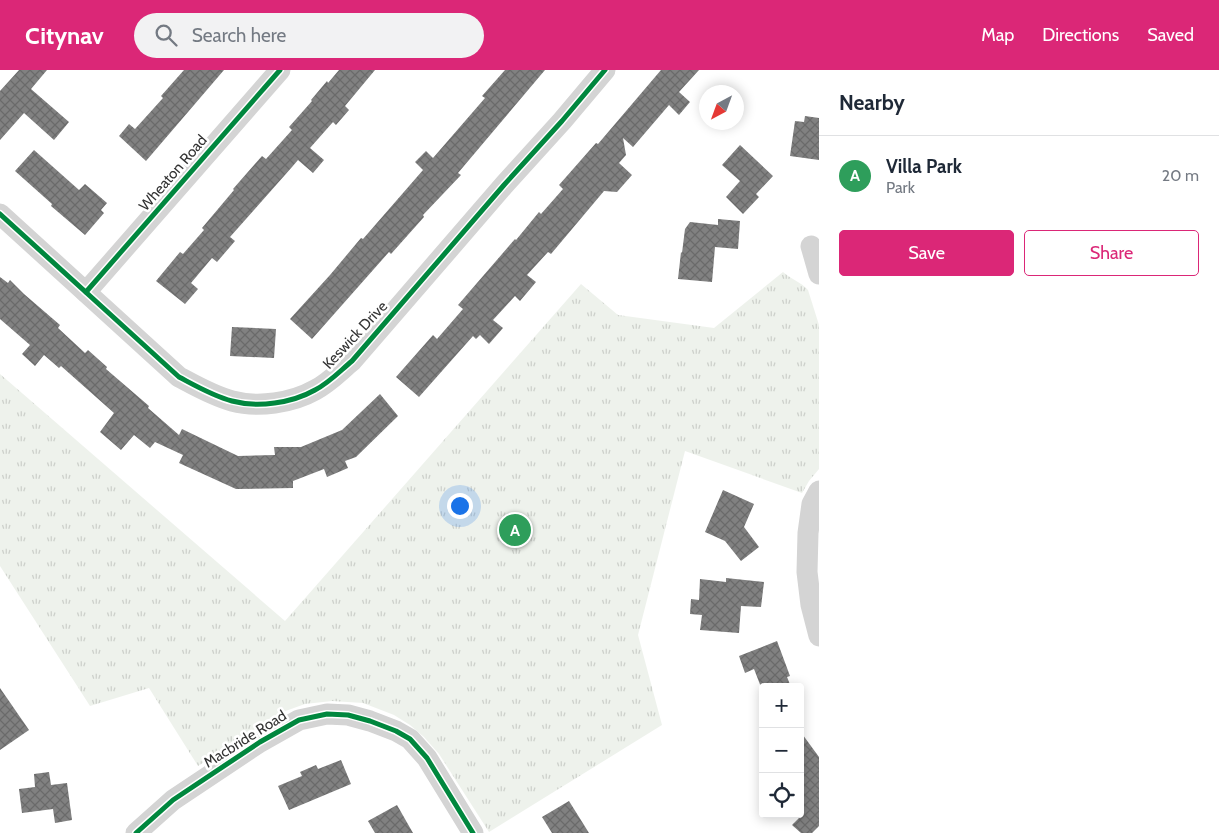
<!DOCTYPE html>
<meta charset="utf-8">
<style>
:root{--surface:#fff;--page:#f2f2f3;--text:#1f2937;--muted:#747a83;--line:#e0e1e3;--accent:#db2777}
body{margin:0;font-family:Cabin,sans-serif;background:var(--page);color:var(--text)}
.controls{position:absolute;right:15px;bottom:15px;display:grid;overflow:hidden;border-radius:5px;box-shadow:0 2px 12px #0003}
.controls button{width:45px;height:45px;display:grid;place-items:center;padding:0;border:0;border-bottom:1px solid var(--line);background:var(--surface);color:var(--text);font:25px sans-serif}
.compass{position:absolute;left:699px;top:15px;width:45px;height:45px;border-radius:50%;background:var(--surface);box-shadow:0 2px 12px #0003;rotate:221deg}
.you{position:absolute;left:459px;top:435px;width:18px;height:18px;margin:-12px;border:4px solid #fff;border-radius:50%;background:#1a73e8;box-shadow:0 0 0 8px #1a73e833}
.badge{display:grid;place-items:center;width:32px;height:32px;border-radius:50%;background:var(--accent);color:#fff;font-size:16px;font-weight:700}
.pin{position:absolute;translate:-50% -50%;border:2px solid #fff;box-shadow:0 1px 5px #0006}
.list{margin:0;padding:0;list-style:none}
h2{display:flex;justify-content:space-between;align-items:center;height:65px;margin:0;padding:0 20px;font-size:21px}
h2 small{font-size:16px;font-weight:400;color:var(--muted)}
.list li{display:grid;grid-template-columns:32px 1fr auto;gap:15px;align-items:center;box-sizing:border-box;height:80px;padding:0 20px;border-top:1px solid var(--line)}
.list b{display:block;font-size:19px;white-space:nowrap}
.list p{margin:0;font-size:16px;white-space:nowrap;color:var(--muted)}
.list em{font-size:16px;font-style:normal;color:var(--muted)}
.actions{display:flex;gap:10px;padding:15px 20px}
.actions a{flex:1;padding:11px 0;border:1px solid var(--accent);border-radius:5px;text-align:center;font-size:18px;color:var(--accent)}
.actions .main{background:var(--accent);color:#fff}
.icon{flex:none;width:28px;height:28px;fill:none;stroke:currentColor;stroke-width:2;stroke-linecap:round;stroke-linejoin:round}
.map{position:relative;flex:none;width:819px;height:763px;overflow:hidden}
header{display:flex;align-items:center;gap:30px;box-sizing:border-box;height:70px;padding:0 25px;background:var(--accent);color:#fff}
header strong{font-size:24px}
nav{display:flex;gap:28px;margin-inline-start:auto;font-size:18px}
.search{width:350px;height:45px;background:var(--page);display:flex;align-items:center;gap:12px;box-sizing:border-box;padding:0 18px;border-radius:28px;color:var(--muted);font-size:19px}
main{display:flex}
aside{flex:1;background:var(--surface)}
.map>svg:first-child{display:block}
.park{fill:url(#park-tufts)}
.building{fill:url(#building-cross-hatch)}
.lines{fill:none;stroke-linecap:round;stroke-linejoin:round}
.minor{stroke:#d4d4d4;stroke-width:21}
.cycleway-casing{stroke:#fff;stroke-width:8}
.cycleway{stroke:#00873e;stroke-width:5}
.labels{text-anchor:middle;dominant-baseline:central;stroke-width:5;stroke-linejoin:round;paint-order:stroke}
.street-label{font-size:15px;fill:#333;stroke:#fff}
</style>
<header>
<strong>Citynav</strong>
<div class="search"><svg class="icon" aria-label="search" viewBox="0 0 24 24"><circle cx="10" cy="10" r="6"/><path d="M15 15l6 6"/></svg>Search here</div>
<nav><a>Map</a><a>Directions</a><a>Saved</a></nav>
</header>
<main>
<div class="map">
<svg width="819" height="763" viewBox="0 0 819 763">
<defs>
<pattern id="park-tufts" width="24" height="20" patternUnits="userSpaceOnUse" patternTransform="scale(1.25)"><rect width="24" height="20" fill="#eef2ec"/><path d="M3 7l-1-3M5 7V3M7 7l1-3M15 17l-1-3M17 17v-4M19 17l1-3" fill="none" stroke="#cdd0cb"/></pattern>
<pattern id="building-cross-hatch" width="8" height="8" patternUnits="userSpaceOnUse" patternTransform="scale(1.25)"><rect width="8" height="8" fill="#818181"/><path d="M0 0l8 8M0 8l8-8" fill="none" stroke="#6a6a6a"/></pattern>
</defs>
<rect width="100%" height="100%" fill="#fff"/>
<path class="park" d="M783 202C791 209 801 212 808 220L819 255V399L809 411 802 423 685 381 638 565 662 655 489 762 439 684 424 667 410 655 394 645 363 633 332 631 305 634 280 643 198 696 149 618 90 636 0 496V304L285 551 581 214 618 245 714 258Z"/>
<g class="building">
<polygon points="19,0 47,0 31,19 69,52 54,70 24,43 0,70 0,21"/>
<polygon points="184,0 224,0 146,91 119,66 129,54 135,59 163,28 161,26"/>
<polygon points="339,0 375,0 345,36 349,40 336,55 333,52 310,78 324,90 313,103 298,90 292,97 230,167 235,171 217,192 212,188 191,213 198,219 185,234 156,211 180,182 183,184 204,160 202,158 234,120 233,119 262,86 266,89 292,60 289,57 312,31 311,30 327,11 328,13"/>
<polygon points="505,0 545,0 458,103 461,105 423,145 424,147 391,184 389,182 312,269 290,249 330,205 361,168 363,169 423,100 415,92 426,81 433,88 485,28 482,26"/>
<polygon points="661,0 699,0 679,22 690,32 679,45 669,35 633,77 623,68 626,85 619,93 632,105 617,122 604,121 551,184 548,182 527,205 536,212 520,231 515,226 493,250 503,258 489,274 480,265 476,269 473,266 419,327 396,307 433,265 437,269 463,239 458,235 515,169 516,170 539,142 541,144 563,119 559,115 596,73 598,74"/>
<polygon points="805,46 819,48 819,90 790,86 795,51 804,52"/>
<polygon points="740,75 773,106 756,124 759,127 743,144 726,127 740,111 722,95"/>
<polygon points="34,80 79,120 85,114 107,133 101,140 104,143 85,165 51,136 52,134 15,101"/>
<polygon points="718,149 740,151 738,179 715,177 712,212 678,209 681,182 682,183 685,159 690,152 718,155"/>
<polygon points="0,207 8,213 10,210 24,224 60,255 58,258 85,283 88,280 107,297 106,299 149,336 148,338 179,365 182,359 238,386 275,385 274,377 301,377 342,360 380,324 398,346 356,387 345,391 348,398 327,407 324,399 293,411 293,418 236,419 179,393 183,385 155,372 150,378 134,365 121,380 100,362 114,343 61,296 59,298 44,285 35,296 22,284 30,275 0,249"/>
<polygon points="232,257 276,259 274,288 230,286"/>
<polygon points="723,420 754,434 744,457 759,477 741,491 725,471 705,462"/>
<polygon points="726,508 764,512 761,537 741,536 739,563 700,560 702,545 690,544 691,529 699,530 700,509 726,512"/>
<polygon points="777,571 790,606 787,607 791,617 761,617 754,599 745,603 739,586"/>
<polygon points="0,618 29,660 0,680"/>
<polygon points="800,661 819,687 819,756 812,763 801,763 792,755 800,747"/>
<polygon points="341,690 351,714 289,740 278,716 302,706 300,702 316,695 318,699"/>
<polygon points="49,702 51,715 67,713 72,750 55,753 53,739 22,743 19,719 35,717 34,704"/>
<polygon points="569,731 589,763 552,763 542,747"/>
<polygon points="397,735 413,763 375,763 368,751"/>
</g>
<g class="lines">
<g class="minor">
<path d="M0 144 179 307C196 316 213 326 232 331 258 338 292 333 315 320 329 313 340 301 352 291L504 115 562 51 605 0"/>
<polyline points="811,176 819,204"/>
<polyline points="86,222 280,0"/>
<polyline points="819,421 812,434 808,463 807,502 811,535 819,566"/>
<polyline points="136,763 173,730 260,672 299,650 327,644 348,645 370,651 396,661 410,669 427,688 473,763"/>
</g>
<g class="cycleway-casing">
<g id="cycleway">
<path d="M0 144 179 307C196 316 213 326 232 331 258 338 292 333 315 320 329 313 340 301 352 291L504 115 562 51 605 0"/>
<polyline points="86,222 280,0"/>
<polyline points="136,763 173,730 260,672 299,650 327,644 348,645 370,651 396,661 410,669 427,688 473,763"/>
</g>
</g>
<use href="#cycleway" class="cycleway"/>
</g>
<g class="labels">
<g class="street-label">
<text transform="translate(173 103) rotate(-49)">Wheaton Road</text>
<text transform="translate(355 265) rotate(-47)">Keswick Drive</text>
<text transform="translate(245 669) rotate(-32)">Macbride Road</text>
</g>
</g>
</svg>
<div class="controls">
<button>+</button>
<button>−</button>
<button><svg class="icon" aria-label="locate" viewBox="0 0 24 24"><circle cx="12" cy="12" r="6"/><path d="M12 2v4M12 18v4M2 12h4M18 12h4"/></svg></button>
</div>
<svg class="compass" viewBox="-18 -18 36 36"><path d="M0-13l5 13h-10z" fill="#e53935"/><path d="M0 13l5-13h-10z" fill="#747a83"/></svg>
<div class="you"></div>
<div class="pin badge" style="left:515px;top:460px;background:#2e9e5b">A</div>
</div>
<aside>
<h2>Nearby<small></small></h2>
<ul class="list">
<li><span class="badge" style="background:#2e9e5b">A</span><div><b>Villa Park</b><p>Park</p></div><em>20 m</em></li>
</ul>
<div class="actions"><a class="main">Save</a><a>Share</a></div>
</aside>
</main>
